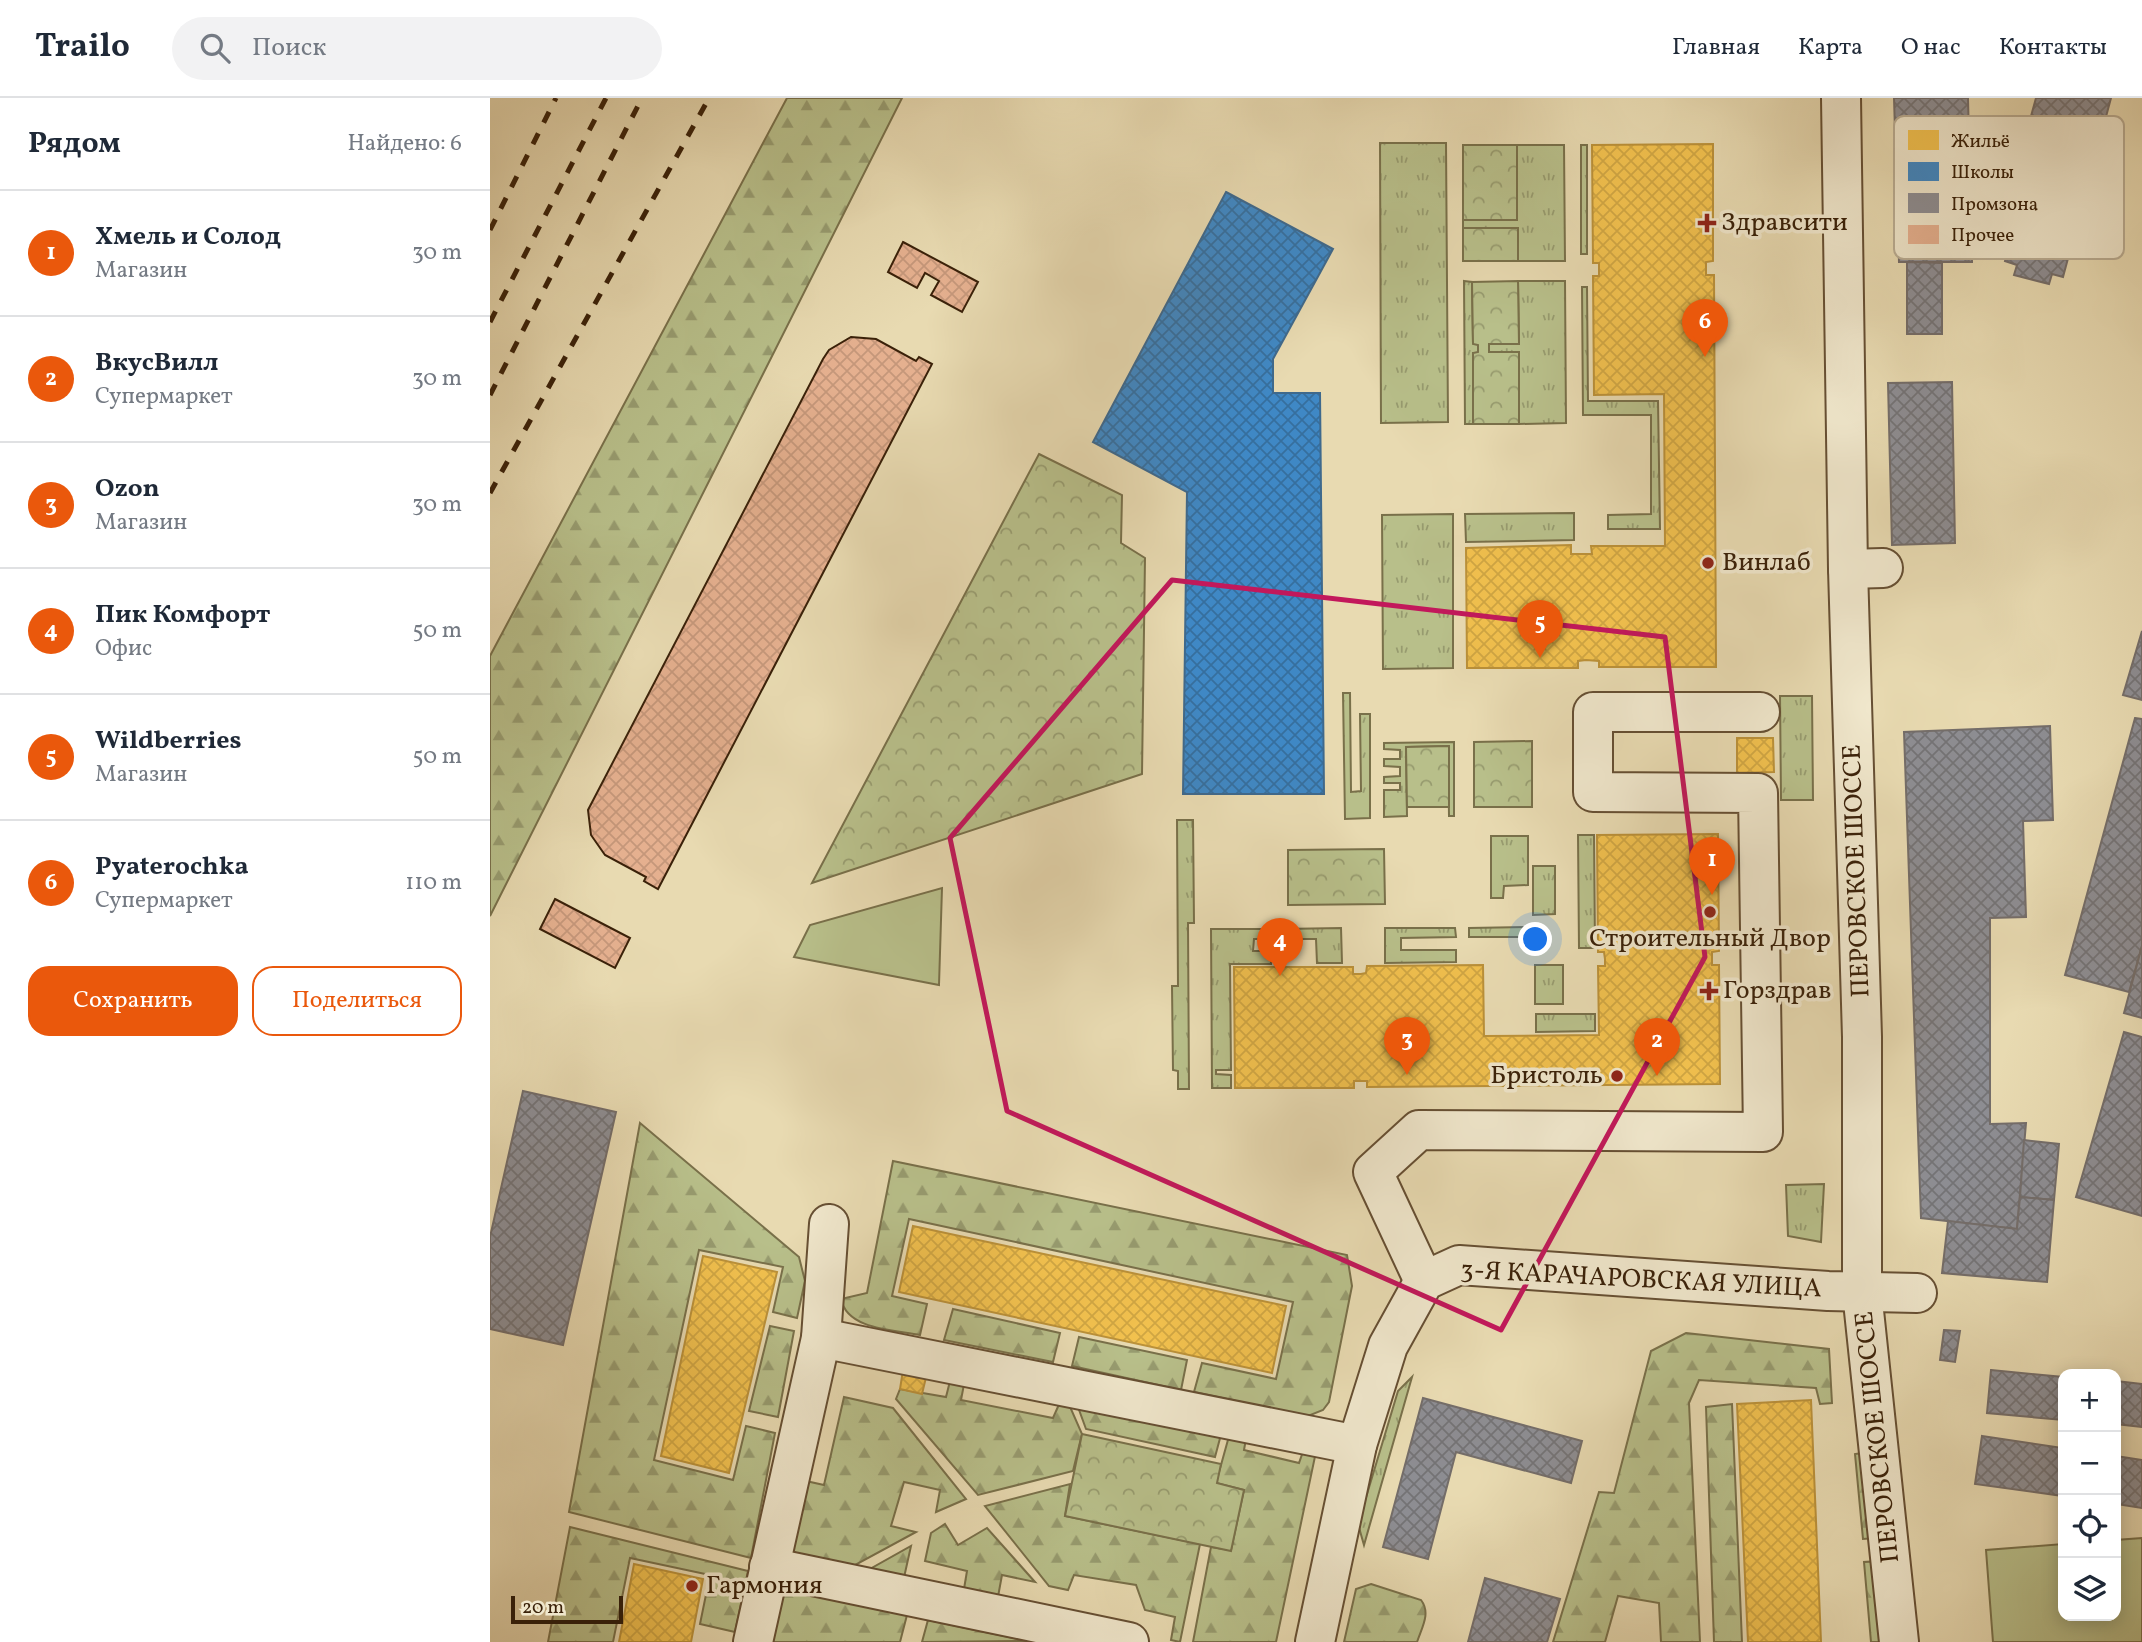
<!DOCTYPE html>
<html lang="ru">
<meta charset="utf-8">
<style>
:root{--surface:#fff;--page:#f2f2f3;--text:#1f2937;--muted:#747a83;--line:#e0e1e3;--accent:#ea580c}
body{margin:0;font-family:Vollkorn,serif;background:var(--page);color:var(--text)}
.controls{position:absolute;right:21px;bottom:21px;display:grid;overflow:hidden;border-radius:14px;box-shadow:0 4px 18px #0003}
.controls button{width:63px;height:63px;display:grid;place-items:center;padding:0;border:0;border-bottom:2px solid var(--line);background:var(--surface);color:var(--text);font:35px sans-serif}
.scale{position:absolute;left:21px;bottom:18px;width:112px;box-sizing:border-box;padding-left:7px;border:4px solid #3a2109;border-top:0;font-size:19px;line-height:24px;white-space:nowrap;color:#3a2109;-webkit-text-stroke:5px #f0e7cc;paint-order:stroke}
.you{position:absolute;left:1046px;top:842px;width:24px;height:24px;margin:-18px;border:5px solid #fff;border-radius:50%;background:#1a73e8;box-shadow:0 0 0 10px #1a73e833}
.badge{display:grid;place-items:center;width:46px;height:46px;border-radius:50%;background:var(--accent);color:#fff;font-size:23px;font-weight:700}
.pin{position:absolute;translate:-50% -58px;filter:drop-shadow(0 2px 4px #0008)}
.pin::after{content:'';position:absolute;top:37px;width:24px;height:21px;background:inherit;clip-path:polygon(0 0,100% 0,50% 100%)}
.list{margin:0;padding:0;list-style:none}
h2{display:flex;justify-content:space-between;align-items:center;height:91px;margin:0;padding:0 28px;font-size:30px}
h2 small{font-size:23px;font-weight:400;color:var(--muted)}
.list li{display:grid;grid-template-columns:46px 1fr auto;gap:21px;align-items:center;box-sizing:border-box;height:126px;padding:0 28px;border-top:2px solid var(--line)}
.list b{display:block;font-size:26px;white-space:nowrap}
.list p{margin:0;font-size:23px;white-space:nowrap;color:var(--muted)}
.list em{font-size:23px;font-style:normal;color:var(--muted)}
.actions{display:flex;gap:14px;padding:21px 28px}
.actions a{flex:1;padding:16px 0;border:2px solid var(--accent);border-radius:21px;text-align:center;font-size:24px;color:var(--accent)}
.actions .main{background:var(--accent);color:#fff}
.icon{flex:none;width:38px;height:38px;fill:none;stroke:currentColor;stroke-width:2;stroke-linecap:round;stroke-linejoin:round}
.map{position:relative;flex:none;width:1652px;height:1544px;overflow:hidden}
header{display:flex;align-items:center;gap:42px;box-sizing:border-box;height:98px;padding:0 35px;background:var(--surface);border-bottom:2px solid var(--line)}
header strong{font-size:33px}
nav{display:flex;gap:38px;margin-inline-start:auto;font-size:24px}
.search{width:490px;height:63px;background:var(--page);display:flex;align-items:center;gap:18px;box-sizing:border-box;padding:0 24px;border-radius:38px;color:var(--muted);font-size:26px}
main{display:flex}
aside{flex:1;background:var(--surface)}
.map>svg:first-child{display:block}
.grass{fill:url(#grass-tufts);stroke:#79704a;stroke-width:2}
.forest{fill:url(#forest-firs);stroke:#79704a;stroke-width:2}
.park{fill:url(#park-crowns);stroke:#79704a;stroke-width:2}
.pitch{fill:#b8bf8a;stroke:#79704a;stroke-width:2}
.homes{fill:url(#homes-cross-hatch);stroke:#bb9139;stroke-width:2}
.schools{fill:url(#schools-cross-hatch);stroke:#3e698d;stroke-width:2}
.industry{fill:url(#industry-cross-hatch);stroke:#746d69;stroke-width:2}
.building{fill:url(#building-cross-hatch);stroke:#3a2109;stroke-width:2}
.lines{fill:none;stroke-linecap:round;stroke-linejoin:round}
.minor-casing{stroke:#664f33;stroke-width:42}
.minor{stroke:#f0e7cc;stroke-width:38}
.rail{stroke:#3a2109;stroke-width:5;stroke-dasharray:12 12;stroke-linecap:butt}
.marked{fill:none;stroke:#c2185b;stroke-width:5;stroke-linejoin:round}
.poi-dot{fill:#8f2418;stroke:#f0e7cc;stroke-width:2.5}
.labels{text-anchor:middle;dominant-baseline:central;stroke-width:7;stroke-linejoin:round;paint-order:stroke}
.poi-label{font-size:26px;fill:#3a2109;stroke:#f0e7cc;text-anchor:start}
.street-label{font-size:26px;fill:#3a2109;stroke:#f0e7cc}
.key{fill:#f0e7cc;stroke:#b9ac92;stroke-width:2}
.key-label{font-size:19px;fill:#3a2109}
</style>
<header>
<strong>Trailo</strong>
<div class="search"><svg class="icon" aria-label="search" viewBox="0 0 24 24"><circle cx="10" cy="10" r="6"/><path d="M15 15l6 6"/></svg>Поиск</div>
<nav><a>Главная</a><a>Карта</a><a>О нас</a><a>Контакты</a></nav>
</header>
<main>
<aside>
<h2>Рядом<small>Найдено: 6</small></h2>
<ul class="list">
<li><span class="badge">1</span><div><b>Хмель и Солод</b><p>Магазин</p></div><em>30 m</em></li>
<li><span class="badge">2</span><div><b>ВкусВилл</b><p>Супермаркет</p></div><em>30 m</em></li>
<li><span class="badge">3</span><div><b>Ozon</b><p>Магазин</p></div><em>30 m</em></li>
<li><span class="badge">4</span><div><b>Пик Комфорт</b><p>Офис</p></div><em>50 m</em></li>
<li><span class="badge">5</span><div><b>Wildberries</b><p>Магазин</p></div><em>50 m</em></li>
<li><span class="badge">6</span><div><b>Pyaterochka</b><p>Супермаркет</p></div><em>110 m</em></li>
</ul>
<div class="actions"><a class="main">Сохранить</a><a>Поделиться</a></div>
</aside>
<div class="map">
<svg width="1652" height="1544" viewBox="0 0 1652 1544">
<defs>
<pattern id="grass-tufts" width="24" height="20" patternUnits="userSpaceOnUse" patternTransform="scale(1.75)"><rect width="24" height="20" fill="#b8bf8a"/><path d="M3 7l-1-3M5 7V3M7 7l1-3M15 17l-1-3M17 17v-4M19 17l1-3" fill="none" stroke="#979b6f"/></pattern>
<pattern id="forest-firs" width="22" height="20" patternUnits="userSpaceOnUse" patternTransform="scale(1.75)"><rect width="22" height="20" fill="#b8bf8a"/><path d="M5 1l3.5 6h-7zM16 11l3.5 6h-7z" fill="#979b6f"/></pattern>
<pattern id="park-crowns" width="20" height="18" patternUnits="userSpaceOnUse" patternTransform="scale(1.75)"><rect width="20" height="18" fill="#b8bf8a"/><path d="M2 6a3 3 0 1 1 6 0M12 15a3 3 0 1 1 6 0" fill="none" stroke="#979b6f"/></pattern>
<pattern id="homes-cross-hatch" width="8" height="8" patternUnits="userSpaceOnUse" patternTransform="scale(1.75)"><rect width="8" height="8" fill="#f2c14e"/><path d="M0 0l8 8M0 8l8-8" fill="none" stroke="#d0a643"/></pattern>
<pattern id="schools-cross-hatch" width="8" height="8" patternUnits="userSpaceOnUse" patternTransform="scale(1.75)"><rect width="8" height="8" fill="#3f88c5"/><path d="M0 0l8 8M0 8l8-8" fill="none" stroke="#366f9e"/></pattern>
<pattern id="industry-cross-hatch" width="8" height="8" patternUnits="userSpaceOnUse" patternTransform="scale(1.75)"><rect width="8" height="8" fill="#8d8d92"/><path d="M0 0l8 8M0 8l8-8" fill="none" stroke="#747375"/></pattern>
<pattern id="building-cross-hatch" width="8" height="8" patternUnits="userSpaceOnUse" patternTransform="scale(1.75)"><rect width="8" height="8" fill="#e5b08f"/><path d="M0 0l8 8M0 8l8-8" fill="none" stroke="#c5977a"/></pattern>
</defs>
<rect width="100%" height="100%" fill="#e8dab1"/>
<filter id="stains"><feTurbulence type="fractalNoise" baseFrequency=".00286" numOctaves="4"/><feColorMatrix values="0 0 0 0 .2 0 0 0 0 .09 0 0 0 0 .02 0 0 0 .5 -.17"/></filter>
<radialGradient id="worn" r=".72"><stop offset=".6" stop-color="#630" stop-opacity="0"/><stop offset="1" stop-color="#630" stop-opacity=".3"/></radialGradient>
<g class="grass">
<polygon points="890,45 956,45 958,324 891,325"/>
<polygon points="1027,47 1074,47 1075,163 1028,163 1028,131 973,130 973,122 1027,121"/>
<rect x="1091" y="47" width="6" height="109"/>
<polygon points="974,183 982,184 983,245 988,246 988,255 983,255 983,326 975,326"/>
<polygon points="1028,183 1075,183 1076,325 1029,326 1029,254 999,254 999,246 1029,245"/>
<polygon points="1092,189 1097,189 1098,303 1168,303 1170,431 1118,431 1118,417 1161,416 1161,317 1093,317"/>
<polygon points="1084,415 1084,442 976,444 975,416"/>
<polygon points="963,416 963,570 893,571 892,417"/>
<polygon points="853,595 860,595 861,694 871,693 870,616 880,616 880,720 855,721"/>
<polygon points="1322,598 1323,702 1291,702 1290,598"/>
<polygon points="964,644 964,718 959,718 958,648 916,649 917,718 894,719 894,692 910,692 910,685 894,685 894,679 910,678 910,669 894,668 894,661 910,661 910,652 894,651 894,645"/>
<polygon points="687,722 703,722 704,825 698,825 699,991 688,991 688,973 683,972 682,888 688,888"/>
<polygon points="1088,737 1104,737 1105,850 1089,850"/>
<polygon points="1001,738 1038,738 1038,787 1014,788 1013,800 1001,800"/>
<polygon points="1065,768 1065,816 1043,817 1043,768"/>
<polygon points="1038,829 1039,850 1033,850 1033,839 979,839 979,830"/>
<polygon points="851,830 852,865 827,865 826,841 793,841 793,831"/>
<polygon points="895,830 965,830 966,839 911,840 911,852 966,852 966,864 895,865"/>
<polygon points="721,831 781,831 781,841 764,841 763,853 781,853 781,866 740,866 741,972 726,972 726,976 741,977 741,990 722,990"/>
<rect x="1045" y="867" width="28" height="39"/>
<polygon points="1046,916 1105,916 1105,933 1046,934"/>
<polygon points="1334,1086 1331,1144 1298,1138 1296,1087"/>
<polygon points="922,1279 874,1447 868,1426 908,1293"/>
</g>
<g class="forest">
<polygon points="297,0 412,0 0,818 0,558"/>
<polygon points="150,1025 309,1159 315,1183 307,1220 283,1214 293,1169 209,1152 164,1362 243,1382 256,1328 285,1335 261,1460 79,1414"/>
<path d="M403 1063 857 1157 862 1188 839 1304 833 1312 818 1318 704 1294 712 1265 786 1281 803 1204 419 1121 402 1198 437 1206 430 1237C405 1232 357 1232 351 1201L377 1195Z"/>
<polygon points="463,1211 570,1235 563,1264 454,1242"/>
<polygon points="280,1228 304,1233 288,1319 259,1313"/>
<polygon points="1196,1235 1339,1251 1342,1305 1330,1306 1326,1290 1209,1282 1199,1305 1210,1544 1171,1544 1169,1505 1128,1498 1115,1544 1063,1544 1109,1394 1124,1395 1161,1253"/>
<polygon points="589,1239 697,1262 691,1292 582,1268"/>
<polygon points="461,1279 475,1281 471,1302 563,1320 574,1295 592,1336 583,1373 488,1397 406,1301 410,1291 456,1299"/>
<polygon points="584,1298 733,1329 725,1359 596,1331"/>
<polygon points="354,1299 403,1310 476,1401 446,1414 450,1392 414,1384 401,1428 426,1434 356,1472 300,1453 307,1381 334,1387"/>
<polygon points="1242,1306 1252,1544 1224,1544 1216,1309"/>
<polygon points="741,1331 757,1335 754,1352 809,1365 816,1345 827,1349 786,1544 703,1544 721,1449 741,1452 754,1392 726,1385"/>
<polygon points="1379,1354 1386,1440 1373,1441 1365,1356"/>
<polygon points="580,1386 575,1418 710,1446 690,1544 681,1542 685,1519 655,1512 646,1487 584,1477 578,1492 559,1488 495,1408"/>
<polygon points="455,1426 468,1447 497,1430 545,1484 512,1477 507,1504 473,1497 477,1473 435,1463 441,1435"/>
<polygon points="80,1429 258,1473 245,1534 210,1526 220,1477 140,1460 123,1544 58,1544"/>
<polygon points="421,1448 413,1484 371,1476"/>
<polygon points="1388,1463 1396,1544 1381,1544 1374,1464"/>
<path d="M881 1486 931 1502C941 1515 932 1529 927 1544H854L866 1491Z"/>
<polygon points="294,1490 417,1517 410,1544 272,1544"/>
<polygon points="438,1522 537,1543 432,1544"/>
</g>
<g class="park">
<rect x="973" y="47" width="54" height="75"/>
<rect x="973" y="130" width="55" height="33"/>
<polygon points="1028,183 1029,246 999,246 999,254 1029,254 1029,326 983,326 983,255 988,254 988,247 983,246 982,184"/>
<polygon points="549,356 632,397 631,445 655,460 652,676 322,785"/>
<polygon points="1042,643 1042,709 984,709 984,644"/>
<polygon points="959,648 959,709 917,709 916,649"/>
<polygon points="894,751 895,806 798,807 798,752"/>
<polygon points="592,1336 731,1366 727,1385 754,1392 741,1453 575,1418"/>
</g>
<g class="pitch">
<polygon points="452,790 449,887 304,859 320,827"/>
<polygon points="1652,1440 1652,1544 1503,1544 1496,1452 1573,1446 1573,1518 1626,1518 1626,1442"/>
</g>
<g class="homes">
<polygon points="1223,46 1223,163 1216,164 1216,177 1224,177 1226,569 1109,569 1109,563 1096,562 1088,563 1088,570 977,570 976,450 1081,447 1081,456 1102,456 1101,448 1175,448 1174,296 1104,297 1103,178 1109,178 1109,165 1103,165 1102,47"/>
<polygon points="1247,640 1283,640 1284,674 1247,675"/>
<polygon points="1228,736 1229,853 1222,854 1222,867 1229,867 1230,986 877,989 877,983 864,983 864,990 745,990 744,869 863,869 863,876 871,876 876,875 877,868 993,867 994,938 1109,937 1108,868 1115,868 1115,861 1114,854 1108,854 1107,737"/>
<polygon points="423,1128 796,1208 782,1275 409,1194"/>
<polygon points="213,1158 287,1174 239,1375 171,1358"/>
<polygon points="414,1266 438,1271 432,1296 410,1291"/>
<polygon points="1321,1302 1331,1544 1258,1544 1247,1306"/>
<polygon points="144,1466 213,1481 201,1544 129,1544"/>
</g>
<polygon class="schools" points="736,94 843,151 783,261 783,295 830,295 834,696 693,696 697,394 603,344"/>
<g class="industry">
<polygon points="1404,0 1478,0 1482,164 1409,164"/>
<polygon points="1546,0 1621,0 1573,179 1562,176 1559,186 1524,177 1527,167 1515,163 1534,93 1521,91"/>
<polygon points="1417,164 1452,165 1452,236 1417,236"/>
<polygon points="1462,284 1465,445 1402,447 1398,285"/>
<polygon points="1652,533 1652,602 1633,597"/>
<polygon points="1645,620 1652,621 1652,848 1639,894 1575,877"/>
<polygon points="1560,628 1563,722 1533,723 1536,819 1500,820 1500,1026 1536,1025 1527,1131 1431,1120 1414,634"/>
<polygon points="1652,848 1652,920 1634,915"/>
<polygon points="1634,934 1652,939 1652,1118 1586,1099"/>
<polygon points="33,993 126,1014 73,1247 0,1231 0,1139"/>
<polygon points="1534,1042 1569,1046 1564,1102 1530,1099"/>
<polygon points="1530,1099 1564,1102 1557,1184 1452,1175 1458,1123 1527,1131"/>
<polygon points="1454,1232 1470,1233 1465,1264 1450,1262"/>
<polygon points="1501,1272 1573,1279 1573,1322 1497,1315"/>
<polygon points="1626,1283 1652,1286 1652,1329 1626,1326"/>
<polygon points="933,1300 1092,1343 1081,1385 966,1354 938,1461 893,1449"/>
<polygon points="1492,1338 1573,1350 1573,1398 1485,1386"/>
<polygon points="1626,1358 1652,1362 1652,1410 1626,1406"/>
<polygon points="995,1480 1070,1501 1057,1544 978,1544"/>
</g>
<g class="building">
<polygon points="413,144 488,184 472,214 441,197 449,183 435,175 427,190 398,174"/>
<polygon points="361,239 386,241 426,263 429,259 442,266 168,791 154,783 156,779 115,757 101,737 98,712 333,261 339,252"/>
<polygon points="65,801 140,840 125,870 50,831"/>
</g>
<g class="lines">
<g class="minor-casing">
<g id="minor">
<polyline points="1351,0 1358,471 1372,939 1372,1194 1409,1544"/>
<polyline points="1358,471 1393,470"/>
<polyline points="934,1183 883,1074 929,1032 1273,1034 1268,695 1103,694 1103,614 1270,614"/>
<polyline points="331,1240 867,1347"/>
<polyline points="279,1469 639,1544"/>
<polyline points="263,1544 331,1240 339,1126"/>
<polyline points="825,1544 867,1347 898,1248 934,1183 969,1167 1338,1193 1427,1195"/>
</g>
</g>
<use href="#minor" class="minor"/>
<g class="rail">
<polyline points="0,132 66,0"/>
<polyline points="0,224 116,0"/>
<polyline points="0,297 152,0"/>
<polyline points="0,395 219,0"/>
</g>
</g>
<path class="marked" d="M682 482 1175 539 1215 859 1011 1232 517 1013 460 740Z"/>
<g class="poi-dot">
<path d="M1213.5 114.5h7v7h7v7h-7v7h-7v-7h-7v-7h7z"/>
<circle cx="1218" cy="465" r="7"/>
<circle cx="1220" cy="814" r="7"/>
<path d="M1215.5 882.5h7v7h7v7h-7v7h-7v-7h-7v-7h7z"/>
<circle cx="1127" cy="978" r="7"/>
<circle cx="202" cy="1488" r="7"/>
</g>
<g class="labels">
<g class="poi-label">
<text x="1231" y="125">Здравсити</text>
<text x="1232" y="465">Винлаб</text>
<text x="1220" y="841" text-anchor="middle">Строительный Двор</text>
<text x="1233" y="893">Горздрав</text>
<text x="1113" y="978" text-anchor="end">Бристоль</text>
<text x="216" y="1488">Гармония</text>
</g>
<g class="street-label">
<text transform="translate(1367 773) rotate(-92)">ПЕРОВСКОЕ ШОССЕ</text>
<text transform="translate(1151 1182) rotate(3)">3-Я КАРАЧАРОВСКАЯ УЛИЦА</text>
<text transform="translate(1388 1339) rotate(-96)">ПЕРОВСКОЕ ШОССЕ</text>
</g>
</g>
<rect x="1404" y="18" width="230" height="143" rx="10" class="key"/>
<rect x="1418" y="32" width="31" height="20" fill="#f2c14e"/>
<rect x="1418" y="64" width="31" height="19" fill="#3f88c5"/>
<rect x="1418" y="95" width="31" height="20" fill="#8d8d92"/>
<rect x="1418" y="127" width="31" height="19" fill="#e5b08f"/>
<g class="key-label">
<text x="1461" y="49">Жильё</text>
<text x="1461" y="80">Школы</text>
<text x="1461" y="112">Промзона</text>
<text x="1461" y="143">Прочее</text>
</g>
<rect width="100%" height="100%" filter="url(#stains)"/>
<rect width="100%" height="100%" fill="url(#worn)"/>
</svg>
<div class="controls">
<button>+</button>
<button>−</button>
<button><svg class="icon" aria-label="locate" viewBox="0 0 24 24"><circle cx="12" cy="12" r="6"/><path d="M12 2v4M12 18v4M2 12h4M18 12h4"/></svg></button>
<button><svg class="icon" aria-label="layers" viewBox="0 0 24 24"><path d="M12 4l9 5-9 5-9-5zM3 14l9 5 9-5"/></svg></button>
</div>
<div class="scale">20 m</div>
<div class="you"></div>
<div class="pin badge" style="left:1222px;top:797px">1</div>
<div class="pin badge" style="left:1167px;top:978px">2</div>
<div class="pin badge" style="left:917px;top:977px">3</div>
<div class="pin badge" style="left:790px;top:878px">4</div>
<div class="pin badge" style="left:1050px;top:560px">5</div>
<div class="pin badge" style="left:1215px;top:259px">6</div>
</div>
</main>
